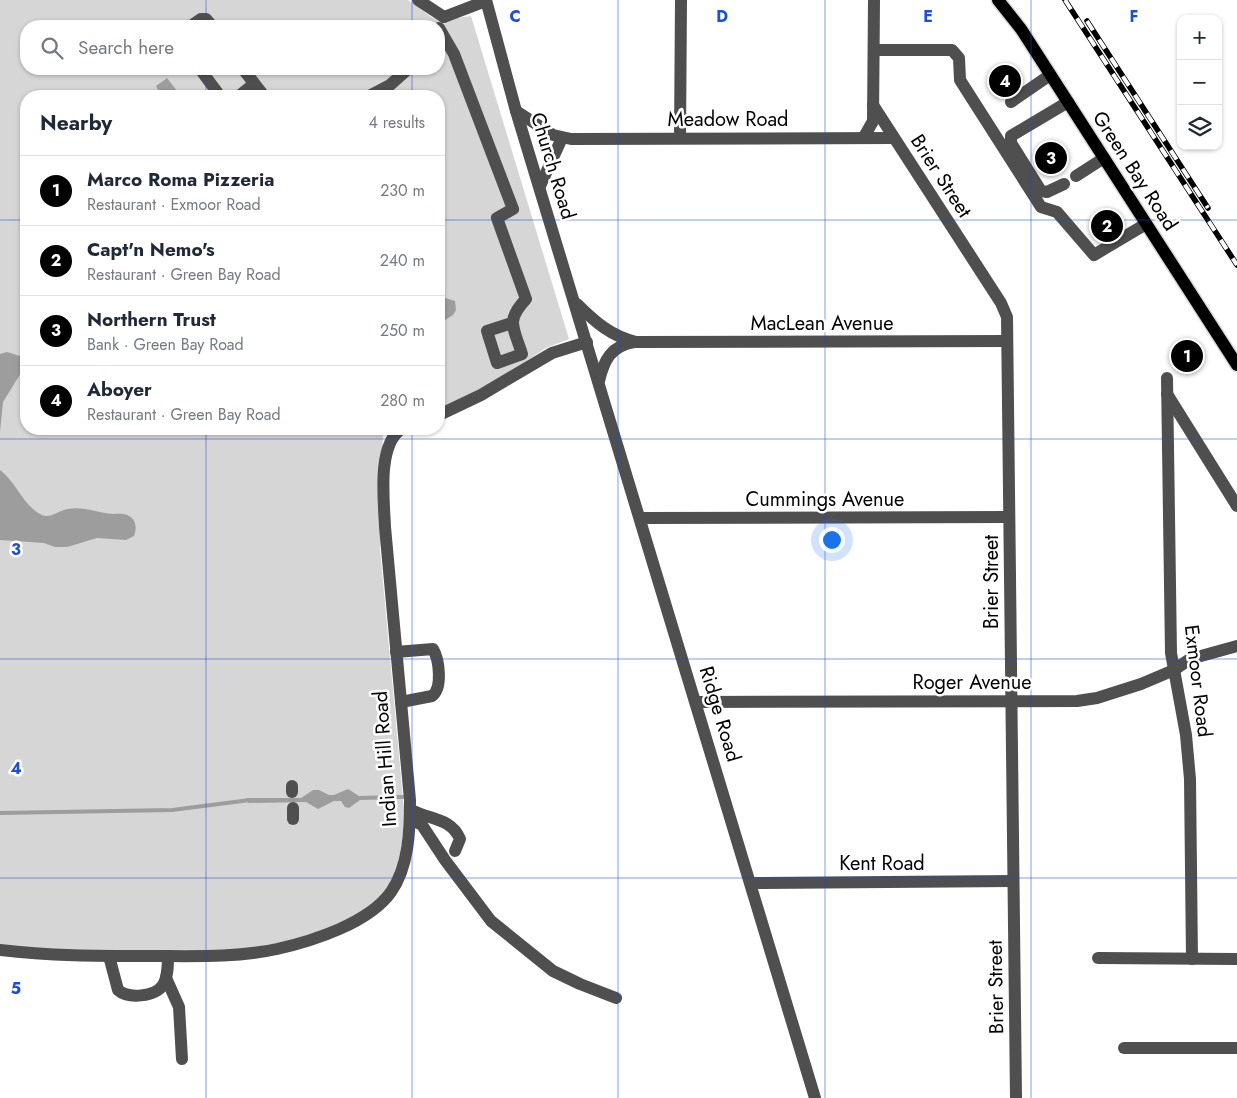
<!DOCTYPE html>
<meta charset="utf-8">
<style>
:root{--surface:#fff;--page:#f2f2f3;--text:#1f2937;--muted:#747a83;--line:#e0e1e3;--accent:#000}
body{margin:0;font-family:Jost,sans-serif;background:var(--page);color:var(--text)}
.controls{position:absolute;right:15px;top:15px;display:grid;overflow:hidden;border-radius:10px;box-shadow:0 1px 4px #0004}
.controls button{width:45px;height:45px;display:grid;place-items:center;padding:0;border:0;border-bottom:1px solid var(--line);background:var(--surface);color:var(--text);font:25px sans-serif}
.you{position:absolute;left:831px;top:539px;width:18px;height:18px;margin:-12px;border:4px solid #fff;border-radius:50%;background:#1a73e8;box-shadow:0 0 0 8px #1a73e833}
.badge{display:grid;place-items:center;width:32px;height:32px;border-radius:50%;background:var(--accent);color:#fff;font-size:16px;font-weight:700}
.pin{position:absolute;translate:-50% -50%;border:2px solid #fff;box-shadow:0 1px 5px #0006}
.list{margin:0;padding:0;list-style:none}
h2{display:flex;justify-content:space-between;align-items:center;height:65px;margin:0;padding:0 20px;font-size:21px}
h2 small{font-size:16px;font-weight:400;color:var(--muted)}
.list li{display:grid;grid-template-columns:32px 1fr auto;gap:15px;align-items:center;box-sizing:border-box;height:70px;padding:0 20px;border-top:1px solid var(--line)}
.list b{display:block;font-size:19px;white-space:nowrap}
.list p{margin:0;font-size:16px;white-space:nowrap;color:var(--muted)}
.list em{font-size:16px;font-style:normal;color:var(--muted)}
.icon{flex:none;width:28px;height:28px;fill:none;stroke:currentColor;stroke-width:2;stroke-linecap:round;stroke-linejoin:round}
.map{position:relative;flex:none;width:1237px;height:1098px;overflow:hidden}
.search{position:absolute;background:var(--surface);box-shadow:0 1px 4px #0004;left:20px;top:20px;width:425px;height:55px;display:flex;align-items:center;gap:12px;box-sizing:border-box;padding:0 18px;border-radius:20px;color:var(--muted);font-size:19px}
.panel{position:absolute;background:var(--surface);box-shadow:0 1px 4px #0004;left:20px;top:90px;width:425px;height:345px;border-radius:20px}
.map>svg:first-child{display:block}
.green{fill:#d6d6d6;fill-rule:evenodd}
.water{fill:#9d9d9d}
.lines{fill:none;stroke-linecap:round;stroke-linejoin:round}
.stream{stroke:#9d9d9d;stroke-width:4}
.major-casing{stroke:#dbdbdb;stroke-width:15}
.minor{stroke:#4f4f4f;stroke-width:12}
.major{stroke:#000;stroke-width:12}
.rail-casing{stroke:#000;stroke-width:5.5}
.rail{stroke:#fff;stroke-width:4;stroke-dasharray:11;stroke-linecap:butt}
.grid{fill:none;stroke:#1d4ed8;stroke-width:1;stroke-opacity:0.55}
.labels{text-anchor:middle;dominant-baseline:central;stroke-width:5;stroke-linejoin:round;paint-order:stroke}
.street-label{font-size:20px;fill:#000;stroke:#fff}
.grid-label{font-size:16px;text-anchor:middle;font-weight:bold;fill:#1d4ed8;stroke:#fff;stroke-width:5;stroke-linejoin:round;paint-order:stroke}
</style>
<div class="map">
<svg width="1237" height="1098" viewBox="0 0 1237 1098">
<rect width="100%" height="100%" fill="#fff"/>
<path class="green" d="M0 0H408C442 23 428 22 471 16L569 339 546 348 501 378 439 410V96H26V429H383L380 549 404 810C403 838 401 874 382 896 372 906 359 913 347 919 250 969 107 951 0 946ZM26 26H439V69H26Z"/>
<g class="water">
<polygon points="167,78 181,96 150,96 158,90 156,86"/>
<polygon points="439,296 455,301 456,310 453,315 439,324"/>
<polygon points="7,352 23,357 24,368 3,402 0,432 0,354"/>
<path d="M0 470C16 482 24 507 42 515 51 519 59 510 68 509 84 506 97 513 113 514 118 514 124 513 129 516 136 519 137 529 134 536L126 540 97 538 67 547H55L44 543 0 540Z"/>
<polygon points="348,789 359,796 397,795 398,799 360,800 349,808 345,807 341,801 334,801 318,809 306,802 248,803 246,798 301,798 313,790 319,790 329,795 334,795"/>
</g>
<g class="lines">
<g class="stream">
<polyline points="394,797 403,797"/>
<polyline points="0,813 172,810 250,800"/>
</g>
<g class="major-casing">
<polyline id="major" points="998,0 1021,29 1237,365"/>
</g>
<g class="minor">
<polyline points="418,0 444,17"/>
<polyline points="486,0 516,111 815,1098"/>
<polyline points="444,17 486,1"/>
<polyline points="191,26 201,19 206,19 212,26"/>
<path d="M439 28 454 54 513 209 497 218 526 299C505 321 514 328 522 354L497 363 487 331 512 323"/>
<polyline points="874,50 952,50 959,58 960,80 1041,207 1057,212 1094,255 1146,224"/>
<polyline points="200,69 220,96"/>
<polyline points="243,69 264,96"/>
<polyline points="239,96 254,84"/>
<polyline points="369,96 390,85 408,69"/>
<polyline points="1011,102 1050,75"/>
<polyline points="873,105 1001,303 1007,317 1016,1098"/>
<polyline points="516,111 553,135 571,139 894,138"/>
<polyline points="680,137 681,0"/>
<polyline points="864,137 873,121 874,0"/>
<polyline points="1076,176 1104,158"/>
<polyline points="1064,184 1047,192 1041,191 1011,143 1011,136 1068,102"/>
<polyline points="540,186 562,138"/>
<path d="M577 304C595 322 611 336 636 342L1007 341"/>
<polyline points="1167,378 1171,653 1186,735 1190,779 1192,959"/>
<path d="M599 381C604 360 611 346 634 342"/>
<polyline points="1167,394 1237,506"/>
<polyline points="439,415 481,395 552,353 587,342"/>
<polyline points="641,518 1009,517"/>
<path d="M396 652 433 649C439 659 443 688 432 696L401 702"/>
<polyline points="696,702 1077,701 1097,698 1141,684 1174,670 1190,659 1237,646"/>
<polyline points="292,786 292,792"/>
<polyline points="293,808 293,819"/>
<path d="M410 809C428 820 451 817 460 839L455 851"/>
<polyline points="410,819 422,825 445,860 491,921 553,971 580,984 616,998"/>
<polyline points="752,883 1013,881"/>
<path d="M0 950C49 956 99 956 148 956 190 956 236 958 277 949 313 941 369 923 391 892 409 866 410 830 410 800L385 527C384 500 377 446 401 429"/>
<path d="M109 956 118 990C128 999 155 997 163 985 168 977 168 965 168 956"/>
<polyline points="1098,958 1237,959"/>
<polyline points="166,978 179,1007 182,1059"/>
<polyline points="1124,1048 1237,1048"/>
</g>
<use href="#major" class="major"/>
<g class="rail-casing">
<g id="rail">
<polyline points="1065,0 1237,265"/>
<polyline points="1087,21 1208,208"/>
</g>
</g>
<use href="#rail" class="rail"/>
</g>
<path class="grid" d="M206 0V26M412 0V26M618 0V1098M825 0V1098M1031 0V1098M206 69V96M412 69V96M0 220H26M439 220H1237M206 429V1098M412 429V1098M0 439H1237M0 659H1237M0 878H1237"/>
<g class="labels">
<g class="street-label">
<text x="728" y="119">Meadow Road</text>
<text transform="translate(553 166) rotate(73)">Church Road</text>
<text transform="translate(1135 171) rotate(57)">Green Bay Road</text>
<text transform="translate(941 176) rotate(57)">Brier Street</text>
<text x="822" y="323">MacLean Avenue</text>
<text x="825" y="499">Cummings Avenue</text>
<text transform="translate(991 582) rotate(-90)">Brier Street</text>
<text transform="translate(1198 681) rotate(83)">Exmoor Road</text>
<text x="972" y="682">Roger Avenue</text>
<text transform="translate(720 714) rotate(73)">Ridge Road</text>
<text transform="translate(385 759) rotate(-94)">Indian Hill Road</text>
<text x="882" y="863">Kent Road</text>
<text transform="translate(996 987) rotate(-91)">Brier Street</text>
</g>
</g>
<g class="grid-label">
<text x="515" y="22">C</text>
<text x="722" y="22">D</text>
<text x="928" y="22">E</text>
<text x="1134" y="22">F</text>
<text x="16" y="555">3</text>
<text x="16" y="774">4</text>
<text x="16" y="994">5</text>
</g>
</svg>
<div class="controls">
<button>+</button>
<button>−</button>
<button><svg class="icon" aria-label="layers" viewBox="0 0 24 24"><path d="M12 4l9 5-9 5-9-5zM3 14l9 5 9-5"/></svg></button>
</div>
<div class="you"></div>
<div class="pin badge" style="left:1187px;top:356px">1</div>
<div class="pin badge" style="left:1107px;top:226px">2</div>
<div class="pin badge" style="left:1051px;top:158px">3</div>
<div class="pin badge" style="left:1005px;top:81px">4</div>
<div class="search"><svg class="icon" aria-label="search" viewBox="0 0 24 24"><circle cx="10" cy="10" r="6"/><path d="M15 15l6 6"/></svg>Search here</div>
<section class="panel">
<h2>Nearby<small>4 results</small></h2>
<ul class="list">
<li><span class="badge">1</span><div><b>Marco Roma Pizzeria</b><p>Restaurant · Exmoor Road</p></div><em>230 m</em></li>
<li><span class="badge">2</span><div><b>Capt'n Nemo's</b><p>Restaurant · Green Bay Road</p></div><em>240 m</em></li>
<li><span class="badge">3</span><div><b>Northern Trust</b><p>Bank · Green Bay Road</p></div><em>250 m</em></li>
<li><span class="badge">4</span><div><b>Aboyer</b><p>Restaurant · Green Bay Road</p></div><em>280 m</em></li>
</ul>
</section>
</div>
